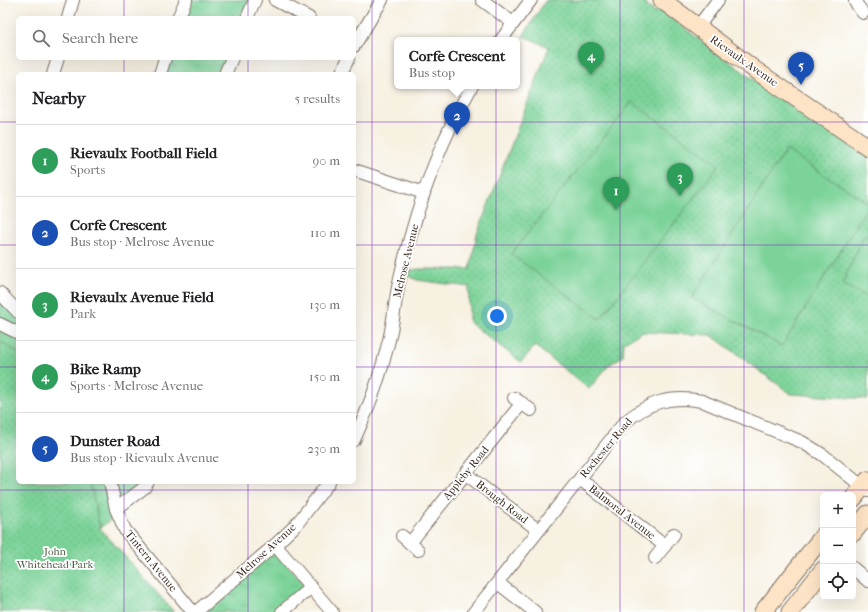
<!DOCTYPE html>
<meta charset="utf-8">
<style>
:root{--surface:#fff;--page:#f2f2f2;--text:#202124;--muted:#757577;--line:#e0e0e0;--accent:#d1495b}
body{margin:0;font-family:"IM FELL French Canon",serif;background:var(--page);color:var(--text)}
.controls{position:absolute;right:12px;bottom:12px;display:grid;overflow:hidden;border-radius:6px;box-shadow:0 4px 16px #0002}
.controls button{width:36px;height:36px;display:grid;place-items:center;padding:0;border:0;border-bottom:1px solid var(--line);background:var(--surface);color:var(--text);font:20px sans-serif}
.you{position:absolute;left:497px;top:316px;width:14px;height:14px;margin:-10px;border:3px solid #fff;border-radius:50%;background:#1a73e8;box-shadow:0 0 0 6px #1a73e833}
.badge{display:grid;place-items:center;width:26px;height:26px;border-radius:50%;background:var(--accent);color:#fff;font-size:13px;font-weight:700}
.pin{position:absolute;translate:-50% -33px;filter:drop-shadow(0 1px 2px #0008)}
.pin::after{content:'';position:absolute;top:21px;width:14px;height:12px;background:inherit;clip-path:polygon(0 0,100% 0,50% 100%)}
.popup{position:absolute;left:394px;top:37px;width:126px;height:52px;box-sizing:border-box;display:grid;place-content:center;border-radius:6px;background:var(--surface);filter:drop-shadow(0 1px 3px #0005);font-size:13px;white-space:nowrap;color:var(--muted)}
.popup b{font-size:15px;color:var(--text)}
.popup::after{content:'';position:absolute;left:50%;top:100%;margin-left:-8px;border:8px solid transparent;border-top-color:var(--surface)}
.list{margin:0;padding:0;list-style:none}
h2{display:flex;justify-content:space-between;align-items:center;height:52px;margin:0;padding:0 16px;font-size:17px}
h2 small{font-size:13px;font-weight:400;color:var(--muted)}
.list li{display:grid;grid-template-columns:26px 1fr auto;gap:12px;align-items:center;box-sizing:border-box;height:72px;padding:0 16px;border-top:1px solid var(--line)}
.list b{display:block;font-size:15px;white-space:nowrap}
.list p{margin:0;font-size:13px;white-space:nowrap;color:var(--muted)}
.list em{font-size:13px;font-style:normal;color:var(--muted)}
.icon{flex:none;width:22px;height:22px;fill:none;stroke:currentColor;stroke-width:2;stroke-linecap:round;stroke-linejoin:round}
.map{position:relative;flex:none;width:868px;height:612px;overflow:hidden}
.search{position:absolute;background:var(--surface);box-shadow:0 4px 16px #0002;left:16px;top:16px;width:340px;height:44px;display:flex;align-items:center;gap:10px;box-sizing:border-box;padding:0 14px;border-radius:6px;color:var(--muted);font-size:15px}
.panel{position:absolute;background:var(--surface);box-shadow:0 4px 16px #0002;left:16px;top:72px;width:340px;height:412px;border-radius:6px}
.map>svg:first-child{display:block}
.grass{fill:url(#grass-tufts);stroke:#5b7e5c}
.park{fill:url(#park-dots);stroke:#5b7e5c}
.pitch{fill:#7bd399;stroke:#5b7e5c}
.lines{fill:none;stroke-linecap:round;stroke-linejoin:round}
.street-casing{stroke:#7d7063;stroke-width:14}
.secondary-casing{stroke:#7d7063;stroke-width:19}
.street{stroke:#fff;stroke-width:12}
.secondary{stroke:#fee4c6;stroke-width:17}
.grid{fill:none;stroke:#7b2cbf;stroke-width:1;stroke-opacity:0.55}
.labels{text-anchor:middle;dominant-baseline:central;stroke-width:3.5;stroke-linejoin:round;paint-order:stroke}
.street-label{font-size:11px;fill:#3b2a1e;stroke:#fff}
.park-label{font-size:11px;fill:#4e5d43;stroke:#fff}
</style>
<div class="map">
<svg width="868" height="612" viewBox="0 0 868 612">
<defs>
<pattern id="grass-tufts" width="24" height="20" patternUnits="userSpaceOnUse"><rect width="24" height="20" fill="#7bd399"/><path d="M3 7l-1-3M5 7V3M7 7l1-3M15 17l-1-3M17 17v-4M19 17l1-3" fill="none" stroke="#6bb583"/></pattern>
<pattern id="park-dots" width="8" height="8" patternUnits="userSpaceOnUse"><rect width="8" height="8" fill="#7bd399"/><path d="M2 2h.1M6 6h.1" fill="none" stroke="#6bb583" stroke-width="1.8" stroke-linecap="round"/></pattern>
</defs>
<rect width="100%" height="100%" fill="#fff"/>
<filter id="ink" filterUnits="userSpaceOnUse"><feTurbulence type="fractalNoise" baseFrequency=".025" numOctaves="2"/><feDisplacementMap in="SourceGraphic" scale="8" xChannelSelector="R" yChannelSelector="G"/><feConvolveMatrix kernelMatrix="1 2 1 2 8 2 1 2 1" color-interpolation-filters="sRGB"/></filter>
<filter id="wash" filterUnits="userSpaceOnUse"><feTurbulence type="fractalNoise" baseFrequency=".012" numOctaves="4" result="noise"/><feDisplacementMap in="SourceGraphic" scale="16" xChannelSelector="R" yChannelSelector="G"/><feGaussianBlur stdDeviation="0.9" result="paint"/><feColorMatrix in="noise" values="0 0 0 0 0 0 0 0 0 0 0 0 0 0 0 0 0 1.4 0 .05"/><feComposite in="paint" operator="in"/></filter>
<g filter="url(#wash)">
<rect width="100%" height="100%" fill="#f7f1e2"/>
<g class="grass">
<polygon points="191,0 249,0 242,18 183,18"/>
<polygon points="169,58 227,58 220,74 165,74"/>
<polygon points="0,288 18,307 18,353 0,341"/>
<polygon points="90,482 150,482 126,507 100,528"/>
<polygon points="274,550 306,586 279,612 202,612"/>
</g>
<g class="park">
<polygon points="546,0 640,0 653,11 663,12 750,77 868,158 868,399 791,394 711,335 642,332 624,342 623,356 609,365 589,389 535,346 521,362 469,322 469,287 417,280 401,272 418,269 470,269 477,234 549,47 523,36"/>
<polygon points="0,341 18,353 18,482 90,482 100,528 174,612 0,612"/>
</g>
<g class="pitch">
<polygon points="632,102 719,165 600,319 511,254"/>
<polygon points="786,150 868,203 868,206 782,346 692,298"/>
<polygon points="864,236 868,237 868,297 842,284"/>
</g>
</g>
<g filter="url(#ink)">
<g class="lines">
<g class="street-casing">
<g id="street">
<polyline points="275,0 309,18"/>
<polyline points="482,0 513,23"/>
<polyline points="855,2 863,13"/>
<polyline points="68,18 73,0"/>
<polyline points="178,18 186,0"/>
<polyline points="247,18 255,0"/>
<polyline points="697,28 718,0"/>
<polyline points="501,40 531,0"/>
<polyline points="354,46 382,0"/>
<polyline points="53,74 58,58"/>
<polyline points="160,74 165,58"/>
<polyline points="225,74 232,58"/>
<polyline points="341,74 349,58"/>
<polyline points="354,170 424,193"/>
<polyline points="0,293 18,312"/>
<polyline points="0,324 18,333"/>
<polyline points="514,398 531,410"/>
<path d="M354 440C369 408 381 375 389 340 394 320 395 298 400 278 415 212 438 144 472 86"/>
<polyline points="466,474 538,530"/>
<polyline points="580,479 665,546"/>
<polyline points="110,482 116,509 125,530 193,612"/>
<polyline points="116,509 145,487 148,482"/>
<polyline points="402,536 418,550"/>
<polyline points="410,543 522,403"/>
<polyline points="275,545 332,612"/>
<polyline points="655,558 674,534"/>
<polyline points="853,568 868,581"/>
<polyline points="498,583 535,612"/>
<polyline points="196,612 275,545 296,525 329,482"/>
<polyline points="282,612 311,587"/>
<path d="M474 612 624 423C648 402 670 395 702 401L802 442 823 455 868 491"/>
</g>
</g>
<g class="secondary-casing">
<g id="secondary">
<polyline points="662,0 755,70 868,147"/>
<polyline points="853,499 868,480"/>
<polyline points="853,533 868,514"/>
<polyline points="763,612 823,536"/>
<polyline points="790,612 823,570"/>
</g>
</g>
<use href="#street" class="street"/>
<use href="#secondary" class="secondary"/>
</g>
</g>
<path class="grid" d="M124 0V18M248 0V18M372 0V612M496 0V612M620 0V612M744 0V612M124 58V74M248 58V74M0 122H18M354 122H868M0 245H18M354 245H868M0 367H18M354 367H868M124 482V612M248 482V612M0 490H868"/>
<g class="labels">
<g class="street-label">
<text transform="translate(744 61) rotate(35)">Rievaulx Avenue</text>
<text transform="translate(406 261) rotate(-76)">Melrose Avenue</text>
<text transform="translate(606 448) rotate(-50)">Rochester Road</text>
<text transform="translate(466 473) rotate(-51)">Appleby Road</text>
<text transform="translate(502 502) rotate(38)">Brough Road</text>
<text transform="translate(622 512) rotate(38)">Balmoral Avenue</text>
<text transform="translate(266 551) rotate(-42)">Melrose Avenue</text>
<text transform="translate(151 561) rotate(51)">Tintern Avenue</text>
</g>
<g class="park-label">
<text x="55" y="551">John<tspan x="55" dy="13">Whitehead Park</tspan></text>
</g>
</g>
</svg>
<div class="controls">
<button>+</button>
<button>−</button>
<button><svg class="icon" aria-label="locate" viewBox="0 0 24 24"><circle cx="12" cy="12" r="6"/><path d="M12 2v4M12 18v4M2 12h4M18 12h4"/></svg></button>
</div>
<div class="you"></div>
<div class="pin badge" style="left:616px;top:210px;background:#2e9e5b">1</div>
<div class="pin badge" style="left:457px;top:135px;background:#1a4fb4">2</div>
<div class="popup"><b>Corfe Crescent</b>Bus stop</div>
<div class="pin badge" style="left:680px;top:196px;background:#2e9e5b">3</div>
<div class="pin badge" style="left:591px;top:75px;background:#2e9e5b">4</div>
<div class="pin badge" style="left:801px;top:85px;background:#1a4fb4">5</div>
<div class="search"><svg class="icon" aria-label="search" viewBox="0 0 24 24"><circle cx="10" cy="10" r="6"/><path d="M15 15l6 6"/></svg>Search here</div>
<section class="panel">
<h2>Nearby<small>5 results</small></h2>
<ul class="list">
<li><span class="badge" style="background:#2e9e5b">1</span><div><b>Rievaulx Football Field</b><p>Sports</p></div><em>90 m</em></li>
<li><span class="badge" style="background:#1a4fb4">2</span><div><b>Corfe Crescent</b><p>Bus stop · Melrose Avenue</p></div><em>110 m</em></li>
<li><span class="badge" style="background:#2e9e5b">3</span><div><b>Rievaulx Avenue Field</b><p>Park</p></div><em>130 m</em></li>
<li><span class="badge" style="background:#2e9e5b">4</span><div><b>Bike Ramp</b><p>Sports · Melrose Avenue</p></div><em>150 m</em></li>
<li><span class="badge" style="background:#1a4fb4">5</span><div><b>Dunster Road</b><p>Bus stop · Rievaulx Avenue</p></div><em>230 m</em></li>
</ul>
</section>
</div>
